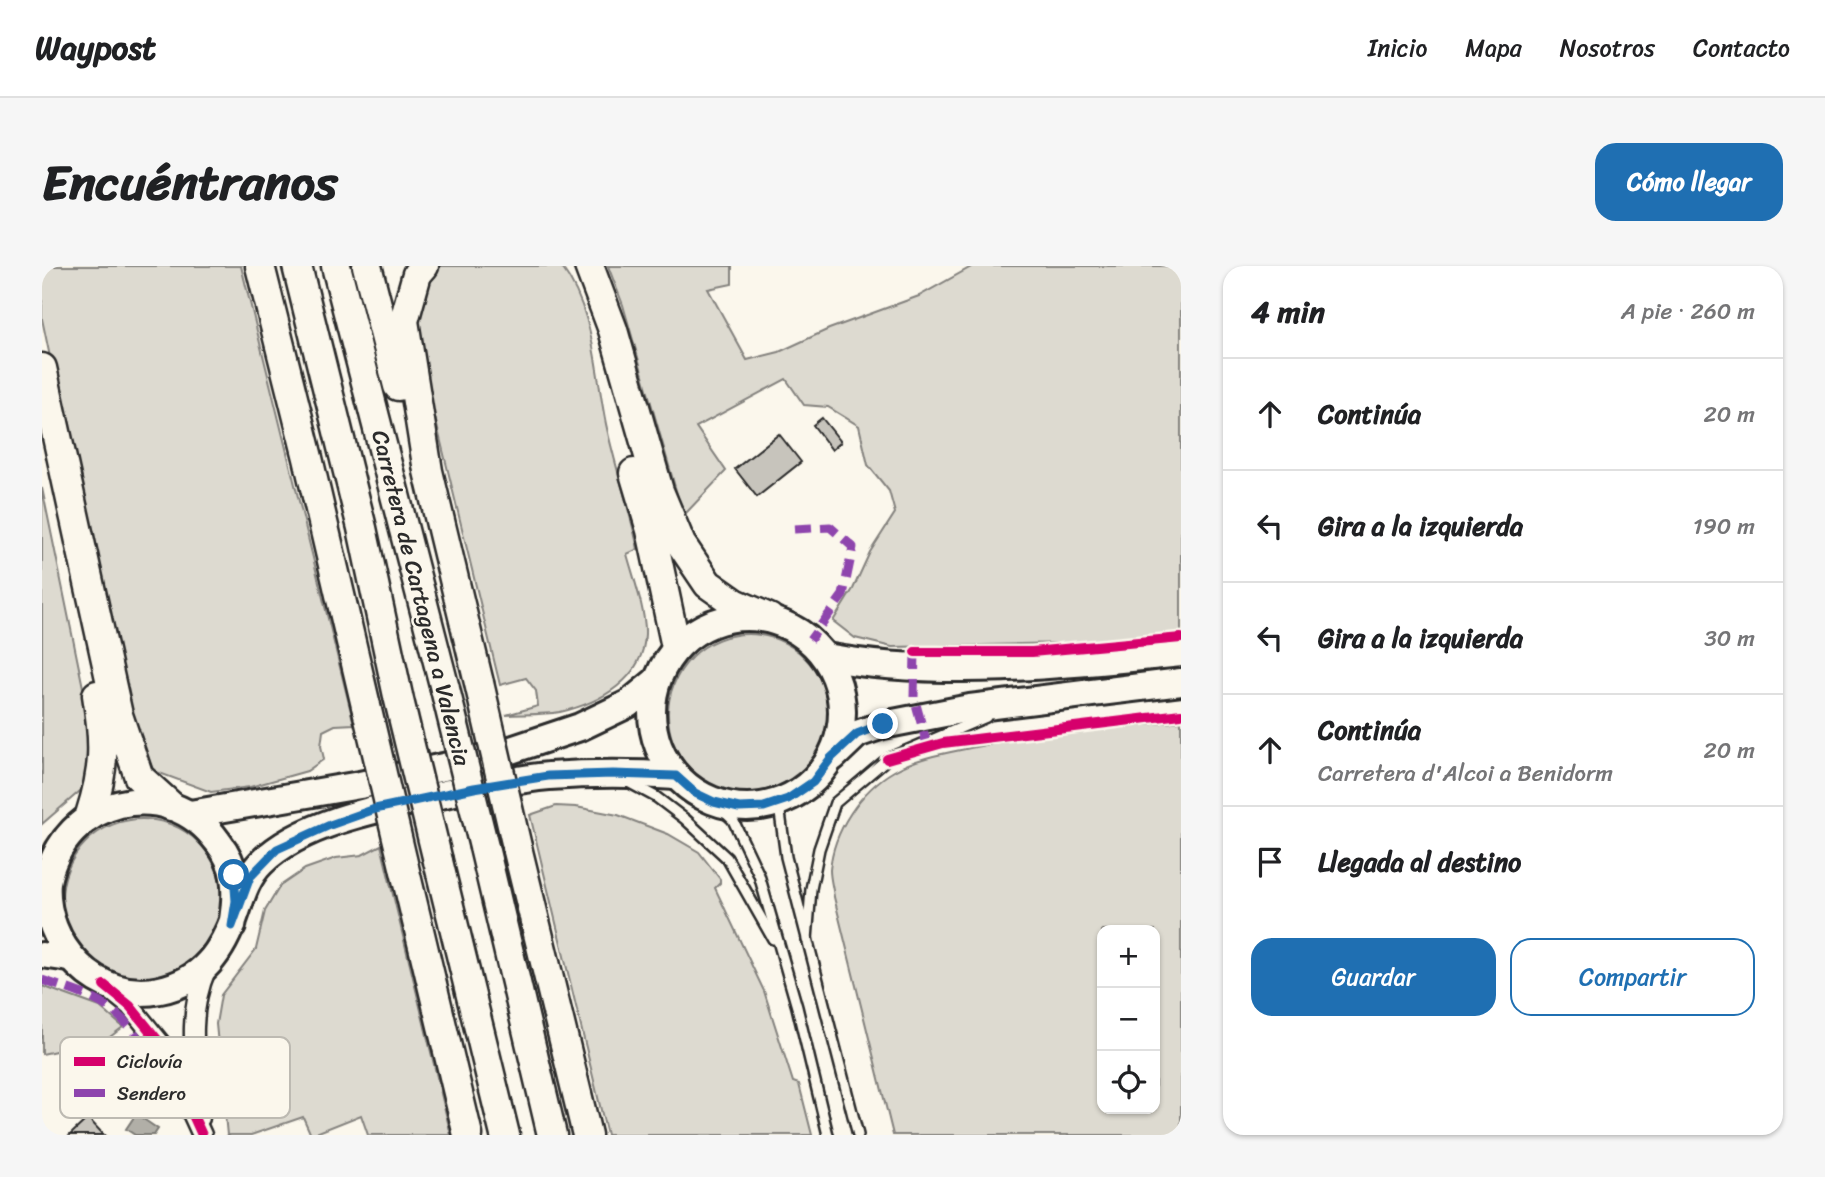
<!DOCTYPE html>
<html lang="es">
<meta charset="utf-8">
<style>
:root{--surface:#fff;--page:#f6f6f6;--text:#202124;--muted:#757577;--line:#e0e0e0;--accent:#1f6fb2}
body{margin:0;font-family:Sriracha,sans-serif;background:var(--page);color:var(--text)}
.controls{position:absolute;right:21px;bottom:21px;display:grid;overflow:hidden;border-radius:14px;box-shadow:0 2px 5px #0004}
.controls button{width:63px;height:63px;display:grid;place-items:center;padding:0;border:0;border-bottom:2px solid var(--line);background:var(--surface);color:var(--text);font:35px sans-serif}
.stop{position:absolute;width:21px;height:21px;margin:-16px;border:5px solid #1f6fb2;border-radius:50%;background:#fff}
.stop.end{background:#1f6fb2;border-color:#fff;box-shadow:0 2px 7px #0008}
.list{margin:0;padding:0;list-style:none}
h2{display:flex;justify-content:space-between;align-items:center;height:91px;margin:0;padding:0 28px;font-size:30px}
h2 small{font-size:23px;font-weight:400;color:var(--muted)}
.list li{display:grid;grid-template-columns:46px 1fr auto;gap:21px;align-items:center;box-sizing:border-box;height:112px;padding:0 28px;border-top:2px solid var(--line)}
.list b{display:block;font-size:26px;white-space:nowrap}
.list p{margin:0;font-size:23px;white-space:nowrap;color:var(--muted)}
.list em{font-size:23px;font-style:normal;color:var(--muted)}
.actions{display:flex;gap:14px;padding:21px 28px}
.actions a{flex:1;padding:16px 0;border:2px solid var(--accent);border-radius:21px;text-align:center;font-size:24px;color:var(--accent)}
.actions .main{background:var(--accent);color:#fff}
.icon{flex:none;width:38px;height:38px;fill:none;stroke:currentColor;stroke-width:2;stroke-linecap:round;stroke-linejoin:round}
.map{position:relative;flex:none;width:1139px;height:869px;overflow:hidden;border-radius:21px}
header{display:flex;align-items:center;gap:42px;box-sizing:border-box;height:98px;padding:0 35px;background:var(--surface);border-bottom:2px solid var(--line)}
header strong{font-size:33px}
nav{display:flex;gap:38px;margin-inline-start:auto;font-size:24px}
.intro{display:flex;align-items:center;justify-content:space-between;box-sizing:border-box;height:168px;padding:0 42px}
h1{margin:0;font-size:49px}
.button{padding:18px 32px;border-radius:21px;background:var(--accent);color:#fff;font-size:24px;font-weight:700}
main{display:flex;gap:42px;padding:0 42px}
aside{flex:1;background:var(--surface);border-radius:21px;box-shadow:0 2px 5px #0004}
.map>svg:first-child{display:block}
.green{fill:#dddad0;stroke:#84827e;stroke-width:2;fill-rule:evenodd}
.water{fill:#b1afa7;stroke:#7b7a75;stroke-width:2}
.building{fill:#c7c4bc;stroke:#2b2b2b;stroke-width:2}
.lines{fill:none;stroke-linecap:round;stroke-linejoin:round}
.service-casing{stroke:#2b2b2b;stroke-width:14}
.minor-casing{stroke:#2b2b2b;stroke-width:23}
.secondary-casing{stroke:#2b2b2b;stroke-width:30}
.primary-casing{stroke:#2b2b2b;stroke-width:32}
.trunk-casing{stroke:#2b2b2b;stroke-width:33}
.service{stroke:#fbf7ec;stroke-width:9}
.minor{stroke:#fbf7ec;stroke-width:18}
.secondary{stroke:#fbf7ec;stroke-width:24}
.primary{stroke:#fbf7ec;stroke-width:26}
.trunk{stroke:#fbf7ec;stroke-width:28}
.trunk-bridge-casing{stroke:#2b2b2b;stroke-width:33;stroke-linecap:butt}
.trunk-bridge{stroke:#fbf7ec;stroke-width:28}
.quiet{stroke:#8e44ad;stroke-width:9;stroke-dasharray:18 9;stroke-linecap:butt}
.cycleway-casing{stroke:#fbf7ec;stroke-width:15}
.cycleway{stroke:#d6006c;stroke-width:10}
.route{stroke:#1f6fb2;stroke-width:9}
.labels{text-anchor:middle;dominant-baseline:central;stroke-width:5;stroke-linejoin:round;paint-order:stroke}
.street-label{font-size:23px;fill:#2b2b2b;stroke:#fbf7ec}
.key{fill:#fbf7ec;stroke:#bdbab2;stroke-width:2}
.key-label{font-size:19px;fill:#2b2b2b}
</style>
<header>
<strong>Waypost</strong>
<nav><a>Inicio</a><a>Mapa</a><a>Nosotros</a><a>Contacto</a></nav>
</header>
<div class="intro"><h1>Encuéntranos</h1><a class="button">Cómo llegar</a></div>
<main>
<div class="map">
<svg width="1139" height="869" viewBox="0 0 1139 869">
<rect width="100%" height="100%" fill="#fbf7ec"/>
<filter id="ink" filterUnits="userSpaceOnUse"><feTurbulence type="fractalNoise" baseFrequency=".0143" numOctaves="2"/><feDisplacementMap in="SourceGraphic" scale="14" xChannelSelector="R" yChannelSelector="G"/><feConvolveMatrix kernelMatrix="1 2 1 2 8 2 1 2 1" color-interpolation-filters="sRGB"/></filter>
<g filter="url(#ink)">
<g class="green">
<polygon points="0,0 199,0 312,458 293,459 281,465 279,480 282,493 265,505 208,521 169,526 112,505 98,480 82,442 0,53"/>
<path d="M394 0H519C553 45 553 105 564 158 573 200 587 241 596 283L585 288C591 310 604 346 603 368 602 413 558 437 518 446 501 449 481 448 464 449L496 440 494 425 484 412 458 419 381 102C374 55 371 43 394 0Z"/>
<polygon points="566,0 690,0 690,18 666,23 705,94 737,86 787,63 877,30 931,0 1139,0 1139,367 1023,377 850,381 813,372 791,355 811,323 828,286 853,247 847,225 826,199 817,160 786,141 762,139 744,113 654,161 684,205 644,247 639,242 581,39"/>
<polygon points="0,222 51,470 45,519 0,558"/>
<circle cx="706" cy="448" r="80"/>
<path d="M1139 455V869H851L792 631C791 622 788 613 788 604 791 565 819 524 852 505 874 492 904 487 928 482 997 468 1069 463 1139 455ZM1060 664H1113V843H1060Z"/>
<polygon points="514,540 534,541 576,549 626,568 657,586 678,613 678,617 673,622 722,725 751,816 757,818 770,869 565,869 488,549"/>
<circle cx="100" cy="633" r="80"/>
<polygon points="339,579 409,869 326,869 319,849 269,869 261,851 209,869 185,869 174,758 179,729 214,683 223,645 238,620 263,603 294,592 320,589"/>
<polygon points="0,720 58,741 81,761 64,774 0,788"/>
</g>
<polygon class="water" points="94,848 116,863 112,869 93,869 84,863"/>
<g class="building">
<polygon points="780,152 799,176 790,184 771,159"/>
<polygon points="737,168 759,196 715,231 693,203"/>
<polygon points="46,852 62,869 28,869"/>
</g>
<g class="lines">
<g class="service-casing">
<g id="service">
<polyline points="588,517 614,531 643,553 685,592 731,673"/>
<polyline points="746,533 738,547 744,591 816,869"/>
<polyline points="672,536 691,554 717,609 755,741 786,869"/>
<polyline points="765,674 769,623 777,583 793,537 845,493 944,451"/>
</g>
</g>
<g class="minor-casing">
<g id="minor">
<polyline points="67,723 88,740 118,777 160,869"/>
<path d="M158 852C155 801 143 752 164 704"/>
</g>
</g>
<g class="secondary-casing">
<polyline id="secondary" points="0,689 27,693"/>
</g>
<g class="primary-casing">
<g id="primary">
<circle cx="705" cy="446" r="95"/>
<path d="M784 391C897 412 1024 399 1139 387"/>
<polyline points="791,491 815,468 841,459 928,442 1139,416"/>
<polyline points="148,548 318,519 448,491 538,461 586,438 614,415"/>
<path d="M190 660C193 643 195 628 192 611 190 598 184 586 176 576 125 505 21 533 5 616 0 679 56 738 118 724 161 715 181 685 194 646 200 628 205 611 219 597 261 555 347 540 403 528 437 521 472 513 507 510 549 507 592 507 634 510"/>
</g>
</g>
<g class="trunk-casing">
<g id="trunk">
<polyline points="218,0 266,192 324,440"/>
<polyline points="255,0 320,262 356,430"/>
<polyline points="294,0 403,423"/>
<polyline points="325,0 356,120"/>
<polyline points="382,0 375,8 362,55 386,205 437,417"/>
<polyline points="547,0 571,64 617,225 639,278 666,318 693,337 727,352"/>
<polyline points="0,102 76,449 97,511 129,540"/>
<polyline points="592,207 609,264 634,381"/>
<path d="M48 549C63 503 63 477 55 429"/>
<polyline points="442,581 510,869"/>
<polyline points="475,581 545,869"/>
<polyline points="396,595 463,869"/>
<polyline points="362,601 426,869"/>
</g>
</g>
<use href="#service" class="service"/>
<use href="#minor" class="minor"/>
<use href="#secondary" class="secondary"/>
<use href="#primary" class="primary"/>
<use href="#trunk" class="trunk"/>
<g class="trunk-bridge-casing">
<g id="trunk-bridge">
<polyline points="437,417 475,581"/>
<polyline points="403,423 442,581"/>
<polyline points="356,430 396,595"/>
<polyline points="324,440 362,601"/>
</g>
</g>
<use href="#trunk-bridge" class="trunk-bridge"/>
<g class="quiet">
<polyline points="752,263 788,261 811,281 801,329 768,374"/>
<polyline points="873,386 872,431 886,482"/>
<path d="M0 714C58 733 78 739 110 794 129 794 148 789 168 788"/>
</g>
<g class="cycleway-casing">
<g id="cycleway">
<polyline points="873,386 990,386 1139,372"/>
<polyline points="845,493 901,477 1139,448"/>
<polyline points="62,719 88,740 118,777 160,869"/>
</g>
</g>
<use href="#cycleway" class="cycleway"/>
</g>
</g>
<g class="lines" filter="url(#ink)">
<polyline class="route" points="192,609 194,635 190,660 208,611 235,583 288,559 333,543 432,522 506,510 571,508 634,510 653,527 672,536 697,542 722,541 746,533 771,516 789,492 815,468 841,458"/>
</g>
<g class="labels">
<g class="street-label">
<text transform="translate(379 332) rotate(76)">Carretera de Cartagena a Valencia</text>
</g>
</g>
<rect x="18" y="771" width="230" height="81" rx="10" class="key"/>
<rect x="32" y="791" width="31" height="9" fill="#d6006c"/>
<rect x="32" y="823" width="31" height="8" fill="#8e44ad"/>
<g class="key-label">
<text x="75" y="802">Ciclovía</text>
<text x="75" y="834">Sendero</text>
</g>
</svg>
<div class="controls">
<button>+</button>
<button>−</button>
<button><svg class="icon" aria-label="locate" viewBox="0 0 24 24"><circle cx="12" cy="12" r="6"/><path d="M12 2v4M12 18v4M2 12h4M18 12h4"/></svg></button>
</div>
<div class="stop" style="left:192px;top:609px"></div>
<div class="stop end" style="left:841px;top:458px"></div>
</div>
<aside>
<h2>4 min<small>A pie · 260 m</small></h2>
<ul class="list">
<li><svg class="icon" aria-label="ahead" viewBox="0 0 24 24"><path d="M12 20V5M6 11l6-6 6 6"/></svg><div><b>Continúa</b></div><em>20 m</em></li>
<li><svg class="icon" aria-label="left" viewBox="0 0 24 24"><path d="M17 20v-9H6M10 6l-5 5 5 5"/></svg><div><b>Gira a la izquierda</b></div><em>190 m</em></li>
<li><svg class="icon" aria-label="left" viewBox="0 0 24 24"><path d="M17 20v-9H6M10 6l-5 5 5 5"/></svg><div><b>Gira a la izquierda</b></div><em>30 m</em></li>
<li><svg class="icon" aria-label="ahead" viewBox="0 0 24 24"><path d="M12 20V5M6 11l6-6 6 6"/></svg><div><b>Continúa</b><p>Carretera d'Alcoi a Benidorm</p></div><em>20 m</em></li>
<li><svg class="icon" aria-label="arrive" viewBox="0 0 24 24"><path d="M6 21V4h12l-3 4 3 4H6"/></svg><div><b>Llegada al destino</b></div></li>
</ul>
<div class="actions"><a class="main">Guardar</a><a>Compartir</a></div>
</aside>
</main>
